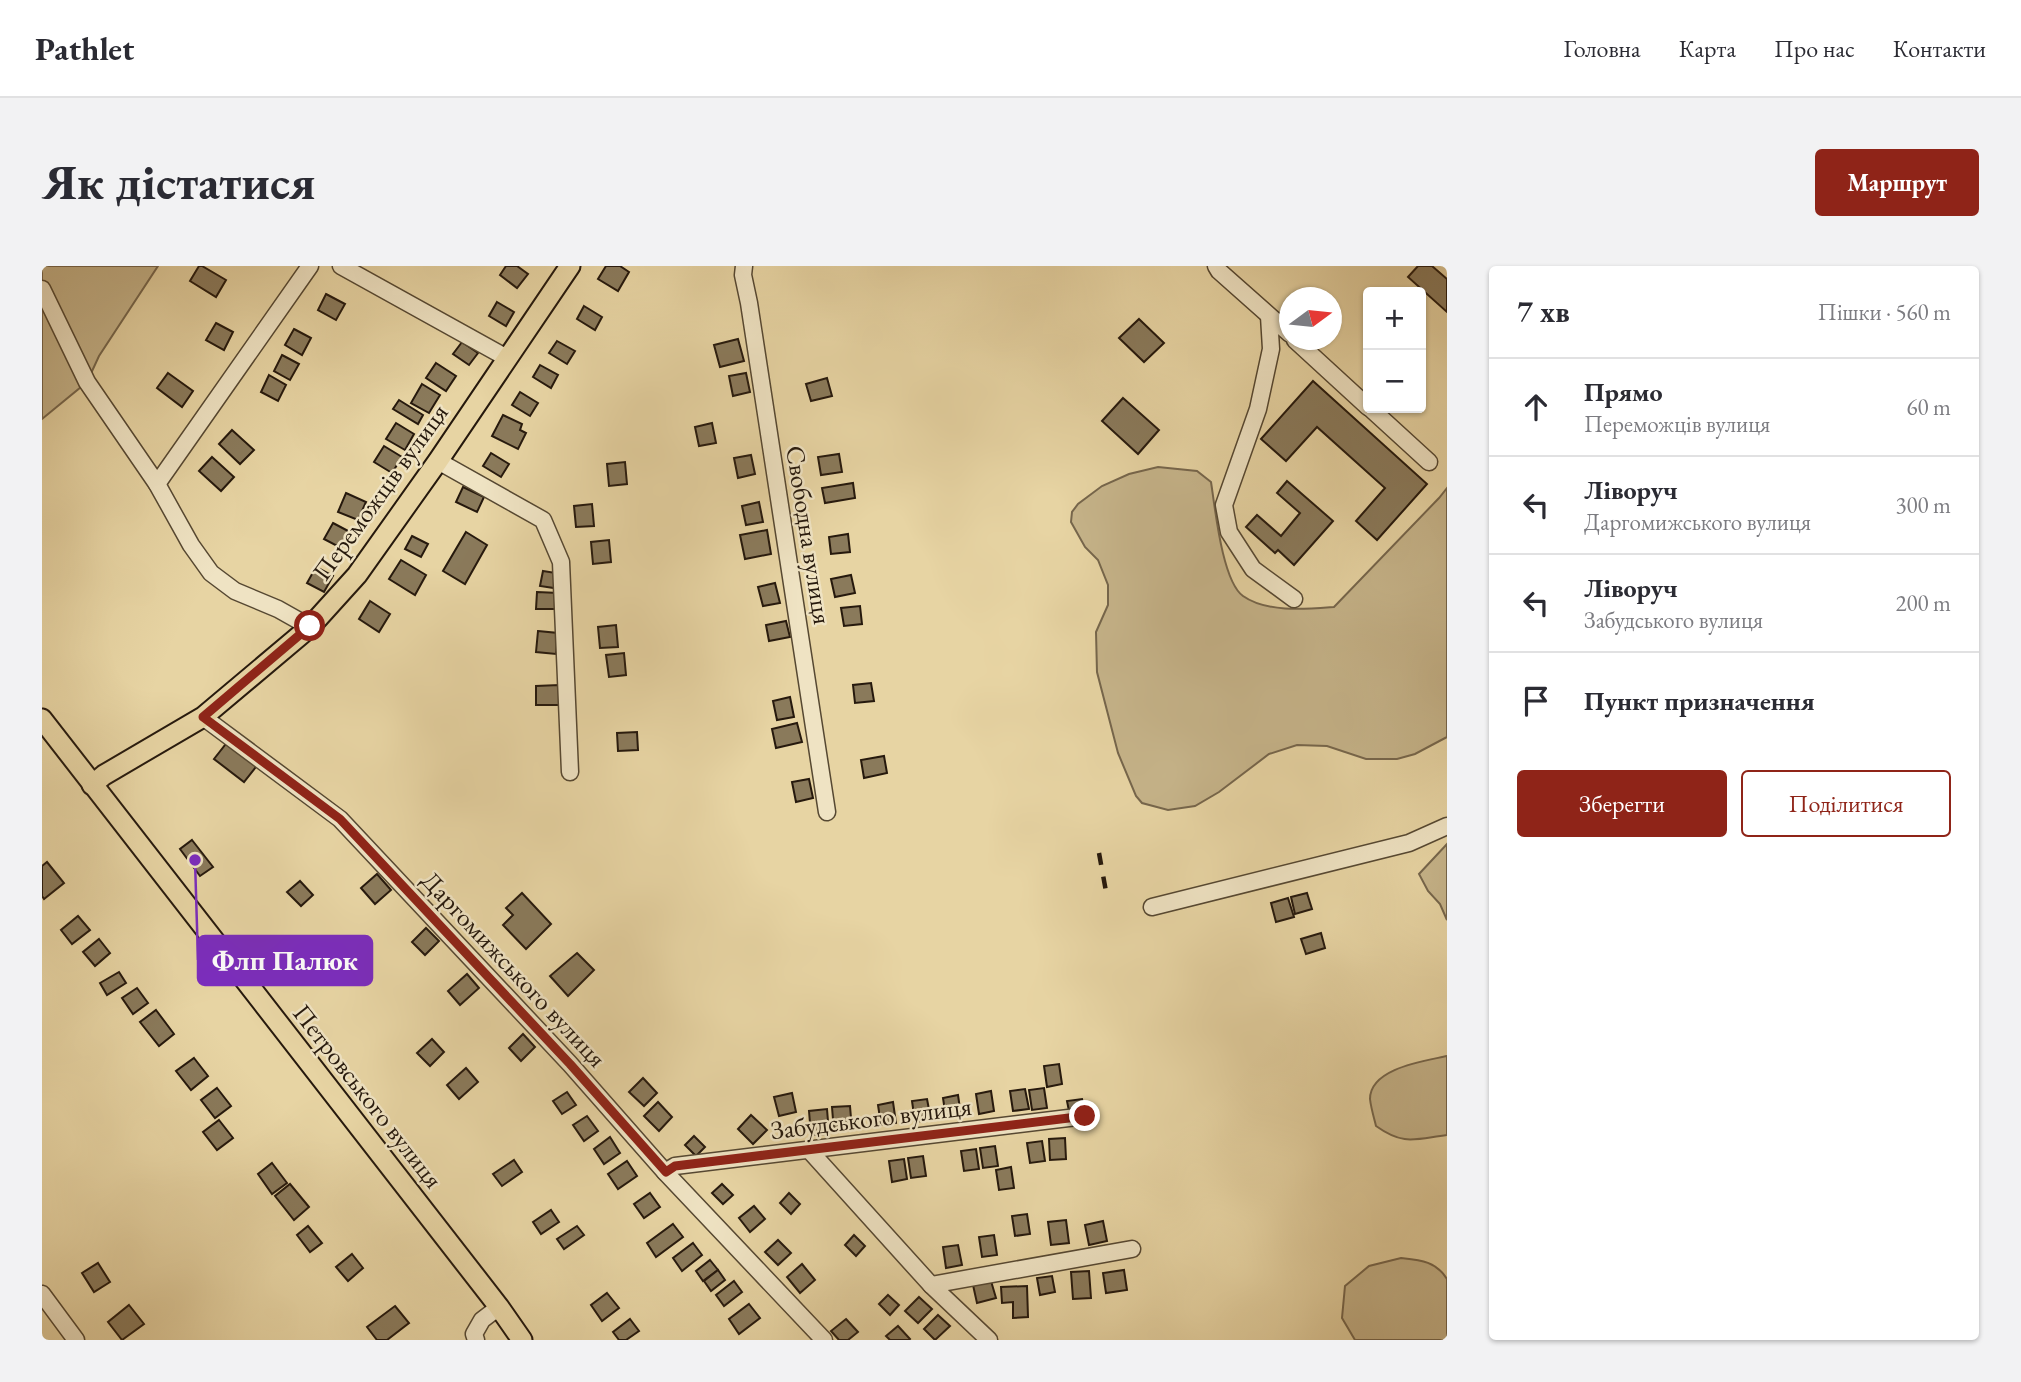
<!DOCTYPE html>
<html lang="uk">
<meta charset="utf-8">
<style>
:root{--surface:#fff;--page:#f2f2f3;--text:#2b2b33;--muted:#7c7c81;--line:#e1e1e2;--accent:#8f2418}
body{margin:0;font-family:"EB Garamond",serif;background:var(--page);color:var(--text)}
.controls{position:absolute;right:21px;top:21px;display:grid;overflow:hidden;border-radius:7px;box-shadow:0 2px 5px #0004}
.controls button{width:63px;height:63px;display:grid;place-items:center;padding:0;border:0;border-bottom:2px solid var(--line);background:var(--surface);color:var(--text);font:35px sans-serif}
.compass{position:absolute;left:1237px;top:21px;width:63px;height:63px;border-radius:50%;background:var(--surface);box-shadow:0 2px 5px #0004;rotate:75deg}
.stop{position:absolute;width:21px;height:21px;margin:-16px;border:5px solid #8f2418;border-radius:50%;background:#fff}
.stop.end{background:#8f2418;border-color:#fff;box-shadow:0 2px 7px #0008}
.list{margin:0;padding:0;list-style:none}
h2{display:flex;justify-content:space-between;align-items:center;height:91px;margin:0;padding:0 28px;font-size:30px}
h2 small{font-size:23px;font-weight:400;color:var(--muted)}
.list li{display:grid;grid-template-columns:46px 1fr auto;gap:21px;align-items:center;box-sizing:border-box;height:98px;padding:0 28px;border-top:2px solid var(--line)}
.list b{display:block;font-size:26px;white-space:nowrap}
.list p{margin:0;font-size:23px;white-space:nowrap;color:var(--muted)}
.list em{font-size:23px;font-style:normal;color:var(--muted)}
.actions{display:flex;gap:14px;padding:21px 28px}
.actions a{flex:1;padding:16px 0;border:2px solid var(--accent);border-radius:7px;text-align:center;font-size:24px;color:var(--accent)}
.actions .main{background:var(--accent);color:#fff}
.icon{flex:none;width:38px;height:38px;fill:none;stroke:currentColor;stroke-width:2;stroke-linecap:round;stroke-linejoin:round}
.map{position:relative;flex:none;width:1405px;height:1074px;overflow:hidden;border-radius:7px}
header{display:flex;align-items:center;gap:42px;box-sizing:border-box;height:98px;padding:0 35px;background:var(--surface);border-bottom:2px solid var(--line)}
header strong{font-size:33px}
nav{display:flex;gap:38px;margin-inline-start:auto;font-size:24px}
.intro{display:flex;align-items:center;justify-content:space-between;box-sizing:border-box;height:168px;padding:0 42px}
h1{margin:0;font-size:49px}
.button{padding:18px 32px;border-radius:7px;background:var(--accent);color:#fff;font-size:24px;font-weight:700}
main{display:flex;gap:42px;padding:0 42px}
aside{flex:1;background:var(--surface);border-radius:7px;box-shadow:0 2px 5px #0004}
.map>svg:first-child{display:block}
.green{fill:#c6b48a;stroke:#76664c;stroke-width:2}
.building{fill:#8a7a5b;stroke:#26190d;stroke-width:2}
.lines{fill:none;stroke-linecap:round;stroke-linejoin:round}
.minor-casing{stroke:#564832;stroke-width:19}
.major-casing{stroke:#26190d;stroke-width:23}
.minor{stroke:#efe3c3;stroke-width:16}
.major{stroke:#e7d4a3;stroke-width:19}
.rail{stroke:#26190d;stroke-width:4.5;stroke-dasharray:12 12;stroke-linecap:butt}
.route{stroke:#8f2418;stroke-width:9}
.labels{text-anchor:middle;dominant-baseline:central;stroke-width:5;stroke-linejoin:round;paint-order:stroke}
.street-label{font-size:26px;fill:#26190d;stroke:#efe3c3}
.leader{fill:none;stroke:#7b2cbf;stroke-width:2.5}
.callout-dot{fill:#7b2cbf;stroke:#efe3c3;stroke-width:2.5}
.callout{fill:#7b2cbf;stroke:#7b2cbf;stroke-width:2.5}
.callout-label{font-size:28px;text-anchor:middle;font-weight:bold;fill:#fff}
</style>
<header>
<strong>Pathlet</strong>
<nav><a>Головна</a><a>Карта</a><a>Про нас</a><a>Контакти</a></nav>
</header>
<div class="intro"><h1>Як дістатися</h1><a class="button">Маршрут</a></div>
<main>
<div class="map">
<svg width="1405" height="1074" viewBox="0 0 1405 1074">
<rect width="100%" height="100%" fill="#e7d4a3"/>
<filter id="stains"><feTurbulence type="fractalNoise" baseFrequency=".00286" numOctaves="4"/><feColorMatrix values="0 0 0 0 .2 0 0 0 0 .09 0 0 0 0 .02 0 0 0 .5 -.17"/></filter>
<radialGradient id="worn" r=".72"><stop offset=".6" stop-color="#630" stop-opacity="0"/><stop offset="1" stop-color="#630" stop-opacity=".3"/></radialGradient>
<g class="green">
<polygon points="0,0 116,0 57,90 45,116 0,153"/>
<path d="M1116 201 1155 205 1169 216C1173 241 1180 315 1201 330 1225 347 1265 343 1292 341L1397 232 1405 222V471L1373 488 1355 493H1324L1285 480 1255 479 1227 488 1177 526 1153 540 1126 544 1100 537 1094 530 1076 487 1055 406 1054 366 1066 339V319L1056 294 1043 281 1029 256 1030 246 1036 238 1060 220 1087 208Z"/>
<polygon points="1405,578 1405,654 1398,638 1386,625 1377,608"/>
<path d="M1405 790V869C1373 873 1362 880 1334 860 1332 852 1329 842 1328 833 1328 802 1383 795 1405 790Z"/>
<path d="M1359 992C1378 994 1394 995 1405 1013V1074H1313L1300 1052 1303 1020 1327 1000Z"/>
</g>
<g class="building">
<polygon points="157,0 160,0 184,14 174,31 148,15"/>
<polygon points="464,0 475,0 486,8 475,22 458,9"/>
<polygon points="564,0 578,0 587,6 576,25 556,13"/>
<polygon points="1376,0 1390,0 1405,13 1405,46 1366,11"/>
<polygon points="284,28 303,38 294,54 276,44"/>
<polygon points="455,36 472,46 464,60 447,50"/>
<polygon points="542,40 560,51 553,64 535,53"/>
<polygon points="1097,53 1122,77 1102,96 1077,72"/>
<polygon points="174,57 191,66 182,84 164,74"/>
<polygon points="252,63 269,72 260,89 243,79"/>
<polygon points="696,73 702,95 678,101 672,79"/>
<polygon points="515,75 533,85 525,98 507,87"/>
<polygon points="420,76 436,87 427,99 411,88"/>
<polygon points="240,89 257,98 248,114 232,105"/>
<polygon points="394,97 414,110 404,125 384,112"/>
<polygon points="498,99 516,109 509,122 491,111"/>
<polygon points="126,107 151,125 140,141 115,122"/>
<polygon points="704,107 708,126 691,130 687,110"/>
<polygon points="227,109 244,119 236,135 219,126"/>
<polygon points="785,112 790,130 769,135 764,118"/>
<polygon points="1271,115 1385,218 1335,274 1314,255 1343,222 1275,161 1244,195 1219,173"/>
<polygon points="380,118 398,129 387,147 369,137"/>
<polygon points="478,126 496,137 488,150 470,139"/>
<polygon points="1081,132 1117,164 1096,188 1060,155"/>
<polygon points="357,134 381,149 376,158 351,143"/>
<polygon points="461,149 480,158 478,164 484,167 476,183 450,170"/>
<polygon points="354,157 372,168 363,184 344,173"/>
<polygon points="670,157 674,177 657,180 653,161"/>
<polygon points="190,164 212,184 198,198 177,178"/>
<polygon points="342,180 360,191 350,207 332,196"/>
<polygon points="449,187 467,198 459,211 441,200"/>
<polygon points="797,188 800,206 779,209 776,191"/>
<polygon points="709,189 713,208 696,212 692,192"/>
<polygon points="170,191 192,211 179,225 157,205"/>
<polygon points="583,196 585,218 567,220 565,198"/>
<polygon points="1245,215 1291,255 1252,299 1236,284 1233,287 1204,261 1215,249 1239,270 1258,247 1235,227"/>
<polygon points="811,217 813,232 783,237 780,222"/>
<polygon points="421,221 442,231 435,246 414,236"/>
<polygon points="304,227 324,236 316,254 296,246"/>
<polygon points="717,236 721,256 704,259 700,240"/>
<polygon points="550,238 552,260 534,261 532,240"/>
<polygon points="291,257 308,266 299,282 282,273"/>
<polygon points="725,264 729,288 703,293 698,269"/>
<polygon points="424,266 445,279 423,318 401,305"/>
<polygon points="806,268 808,286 789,288 787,271"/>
<polygon points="370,270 386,278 379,291 363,283"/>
<polygon points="567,274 569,296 551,298 549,276"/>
<polygon points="359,294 384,309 373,329 347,313"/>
<polygon points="274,301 291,310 282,326 265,317"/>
<polygon points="501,305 514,307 512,322 498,320"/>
<polygon points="809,309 813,327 793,331 789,313"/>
<polygon points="733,317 738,337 721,340 716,321"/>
<polygon points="495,326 516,327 516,343 494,343"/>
<polygon points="328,335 348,348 337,366 317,353"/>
<polygon points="818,340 820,358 802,360 799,342"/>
<polygon points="744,355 748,371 727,375 724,359"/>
<polygon points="574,359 576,381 558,382 556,361"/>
<polygon points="496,365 516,367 514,388 494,386"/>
<polygon points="582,387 584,409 567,411 564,389"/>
<polygon points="829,417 832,435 813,437 811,419"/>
<polygon points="517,419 517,439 494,439 494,420"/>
<polygon points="748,431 752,451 735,454 731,435"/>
<polygon points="755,457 760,476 734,482 730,463"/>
<polygon points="595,466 596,484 576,485 575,467"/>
<polygon points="187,474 217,497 202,516 172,493"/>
<polygon points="842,490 845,507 822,512 819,494"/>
<polygon points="767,513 771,532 754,536 750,516"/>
<polygon points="150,574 171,601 158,610 138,583"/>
<polygon points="5,596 22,617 2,633 0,630 0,600"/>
<polygon points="335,608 349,624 333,638 319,622"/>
<polygon points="258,615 271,629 259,640 245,626"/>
<polygon points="480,627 509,658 484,683 461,659 471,649 464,642"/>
<polygon points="1265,627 1270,643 1253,648 1249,631"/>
<polygon points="1246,632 1252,651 1234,656 1229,637"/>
<polygon points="36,650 48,664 30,678 19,664"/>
<polygon points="384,662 397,675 383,689 370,676"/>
<polygon points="1279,667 1283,682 1264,688 1259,673"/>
<polygon points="57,673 68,687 53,700 41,686"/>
<polygon points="535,687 552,704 526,730 508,710"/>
<polygon points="77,706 84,717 65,729 58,717"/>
<polygon points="425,708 437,722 418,739 406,725"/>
<polygon points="95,722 106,737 91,748 80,732"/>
<polygon points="114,744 132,768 117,780 98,756"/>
<polygon points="481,768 493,781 479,795 467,782"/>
<polygon points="390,773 402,786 388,800 375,787"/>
<polygon points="152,792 166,810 149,824 134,805"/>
<polygon points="1017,798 1020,818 1005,821 1002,800"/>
<polygon points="424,802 436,816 417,833 405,819"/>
<polygon points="601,812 615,827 602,840 587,826"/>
<polygon points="175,822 189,840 173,852 159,834"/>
<polygon points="1002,822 1005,842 990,844 987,824"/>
<polygon points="983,823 987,843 971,845 968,825"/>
<polygon points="949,825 952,845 937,848 934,828"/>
<polygon points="525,826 534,839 520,848 511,835"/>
<polygon points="750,827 754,846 737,850 732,831"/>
<polygon points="916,829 919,850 904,852 901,832"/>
<polygon points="885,833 889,854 873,856 870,835"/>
<polygon points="1040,833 1042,843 1027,845 1025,835"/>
<polygon points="616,836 630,851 617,865 602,850"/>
<polygon points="851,836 854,857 839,859 836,839"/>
<polygon points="808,840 810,864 792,866 790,841"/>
<polygon points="785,843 787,868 769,869 767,845"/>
<polygon points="709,849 725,864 711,878 696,863"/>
<polygon points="545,850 556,865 542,875 531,859"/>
<polygon points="177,854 191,872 175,884 161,866"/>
<polygon points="652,870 663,881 654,890 643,879"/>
<polygon points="568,871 578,887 562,898 552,883"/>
<polygon points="1023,872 1024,893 1008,894 1007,873"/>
<polygon points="1000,875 1003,895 988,897 985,877"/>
<polygon points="953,880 956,900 941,902 938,882"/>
<polygon points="934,883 937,903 922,905 919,885"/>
<polygon points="881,890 884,910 869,912 866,892"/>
<polygon points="862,893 865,913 850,916 847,895"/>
<polygon points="472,894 480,906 460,920 451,908"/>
<polygon points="585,895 595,910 576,923 566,908"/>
<polygon points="230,897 245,917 230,928 216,908"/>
<polygon points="969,901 972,922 957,924 954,904"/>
<polygon points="248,918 267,941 252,954 233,930"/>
<polygon points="680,918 691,929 681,938 670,927"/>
<polygon points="608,927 618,941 602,952 592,938"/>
<polygon points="747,927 758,938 749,948 738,937"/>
<polygon points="712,940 723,953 708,966 697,952"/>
<polygon points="509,944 517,956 499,968 491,956"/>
<polygon points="985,948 988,968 973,970 970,950"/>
<polygon points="1024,954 1027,977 1009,979 1006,956"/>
<polygon points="1061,955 1065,975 1047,979 1043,959"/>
<polygon points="631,958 641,971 614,991 605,977"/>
<polygon points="266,960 280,977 268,986 255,969"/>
<polygon points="535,960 542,969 522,983 515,973"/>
<polygon points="812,969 823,980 814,990 803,979"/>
<polygon points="952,969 955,989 940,991 937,971"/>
<polygon points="736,974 749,987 736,999 723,986"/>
<polygon points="651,977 660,989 640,1005 631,992"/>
<polygon points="916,979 920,999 904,1002 901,981"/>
<polygon points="310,988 321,1002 306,1015 294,1001"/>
<polygon points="668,994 676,1004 661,1015 654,1005"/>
<polygon points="56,997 68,1016 52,1026 40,1007"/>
<polygon points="760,998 773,1014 758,1027 745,1011"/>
<polygon points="676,1004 683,1014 669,1025 662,1015"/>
<polygon points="1082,1004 1085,1024 1064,1027 1061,1007"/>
<polygon points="1047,1005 1049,1032 1031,1033 1029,1006"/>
<polygon points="1010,1010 1013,1026 998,1029 995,1012"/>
<polygon points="692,1015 700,1026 682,1040 674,1029"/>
<polygon points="949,1015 954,1032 935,1037 931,1019"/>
<polygon points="985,1020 986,1051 971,1052 971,1036 960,1037 959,1021"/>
<polygon points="565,1027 577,1042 560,1055 549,1039"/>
<polygon points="846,1029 857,1039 848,1049 837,1038"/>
<polygon points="877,1031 890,1043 876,1057 863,1045"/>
<polygon points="707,1038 718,1052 697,1068 687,1053"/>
<polygon points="87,1039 102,1058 80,1074 66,1056"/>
<polygon points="353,1040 367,1057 345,1074 335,1074 325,1061"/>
<polygon points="896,1049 908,1060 893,1074 882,1063"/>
<polygon points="588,1053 597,1065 584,1074 577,1074 571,1066"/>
<polygon points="804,1053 816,1066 806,1074 797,1074 789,1065"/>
<polygon points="856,1060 868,1073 867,1074 848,1074 844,1070"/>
</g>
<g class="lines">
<g class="minor-casing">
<g id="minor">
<polyline points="299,0 465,92"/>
<polyline points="702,0 701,9 707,37 785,546"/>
<polyline points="1174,0 1177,5 1248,68"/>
<polyline points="0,23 45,116 115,218 149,279 169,307 193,325 236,343 268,361"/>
<polyline points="1227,50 1229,83 1216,143 1182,239 1187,266 1211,303 1252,333"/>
<polyline points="1253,74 1326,141"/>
<polyline points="1328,142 1387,196"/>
<polyline points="396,195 501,254 519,296 528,506"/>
<polyline points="115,218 268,0"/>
<polyline points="161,451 298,553 528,798 623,906 782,1074"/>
<polyline points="1110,641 1367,577 1405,560"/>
<polyline points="767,884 889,1019 947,1074"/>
<polyline points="623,906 633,900 1043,850"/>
<polyline points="889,1019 1090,983"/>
<polyline points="0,1028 34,1074"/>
<polyline points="434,1074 432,1068 440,1054 457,1041"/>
</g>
</g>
<g class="major-casing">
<g id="major">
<polyline points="0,453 457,1041 480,1074"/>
<polyline points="50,519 62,509 161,451 268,361 315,309 396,195 528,0"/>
</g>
</g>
<use href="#minor" class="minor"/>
<use href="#major" class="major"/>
<polyline class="rail" points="1057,587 1065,631"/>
</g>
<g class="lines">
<polyline class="route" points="268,360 161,451 298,553 528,798 624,906 633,900 1043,850"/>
</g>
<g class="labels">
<g class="street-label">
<text transform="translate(338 226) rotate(-54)">Переможців вулиця</text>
<text transform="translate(767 269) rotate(81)">Свободна вулиця</text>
<text transform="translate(472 703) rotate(47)">Даргомижського вулиця</text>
<text transform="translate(326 830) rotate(52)">Петровського вулиця</text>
<text transform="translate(829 852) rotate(-7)">Забудського вулиця</text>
</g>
</g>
<path class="leader" d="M153 594L156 694"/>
<circle class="callout-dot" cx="153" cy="594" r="7"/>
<rect class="callout" x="156" y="670" width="174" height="49" rx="7"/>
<g class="callout-label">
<text x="243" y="704">Флп Палюк</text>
</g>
<rect width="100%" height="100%" filter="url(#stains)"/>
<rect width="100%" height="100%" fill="url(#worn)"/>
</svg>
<div class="controls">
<button>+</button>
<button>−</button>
</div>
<svg class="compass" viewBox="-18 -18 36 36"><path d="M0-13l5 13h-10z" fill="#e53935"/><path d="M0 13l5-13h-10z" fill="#7c7c81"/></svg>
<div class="stop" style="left:268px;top:360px"></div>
<div class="stop end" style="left:1043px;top:850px"></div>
</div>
<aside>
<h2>7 хв<small>Пішки · 560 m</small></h2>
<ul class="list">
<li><svg class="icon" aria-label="ahead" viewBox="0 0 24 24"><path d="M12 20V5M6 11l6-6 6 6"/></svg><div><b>Прямо</b><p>Переможців вулиця</p></div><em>60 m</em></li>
<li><svg class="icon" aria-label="left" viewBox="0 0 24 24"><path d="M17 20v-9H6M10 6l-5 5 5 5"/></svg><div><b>Ліворуч</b><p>Даргомижського вулиця</p></div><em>300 m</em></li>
<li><svg class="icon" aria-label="left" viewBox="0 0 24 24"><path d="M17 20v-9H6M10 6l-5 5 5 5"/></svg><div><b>Ліворуч</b><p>Забудського вулиця</p></div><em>200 m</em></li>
<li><svg class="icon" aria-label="arrive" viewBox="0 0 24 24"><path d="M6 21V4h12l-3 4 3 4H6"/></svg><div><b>Пункт призначення</b></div></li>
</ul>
<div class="actions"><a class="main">Зберегти</a><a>Поділитися</a></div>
</aside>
</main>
